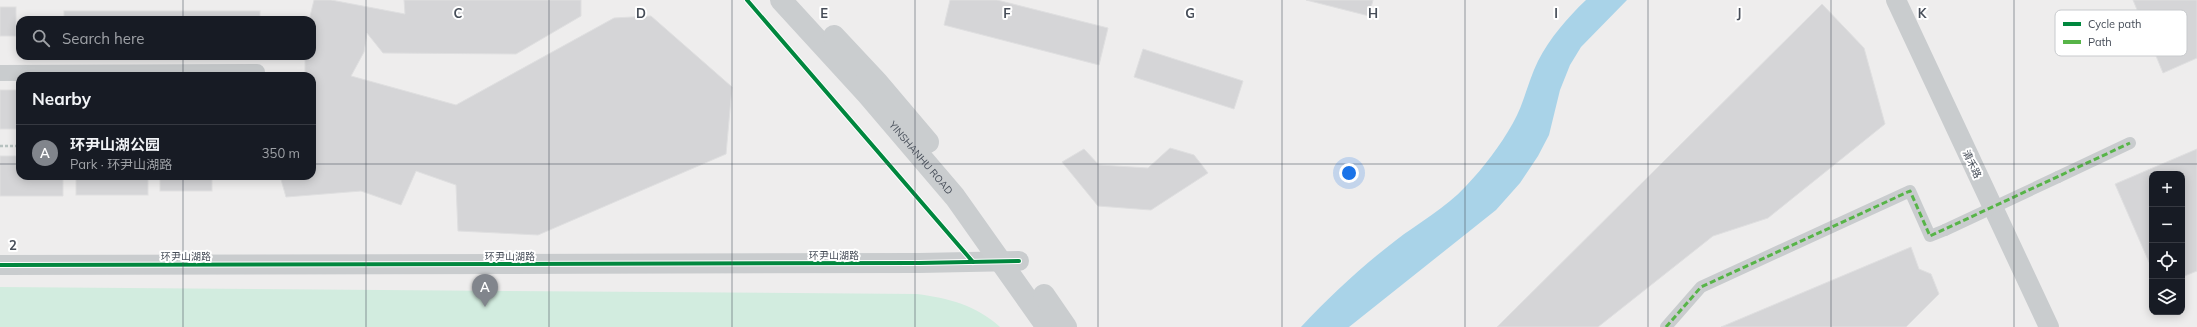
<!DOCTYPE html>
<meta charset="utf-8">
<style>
:root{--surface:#171b24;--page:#242831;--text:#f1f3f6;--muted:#9ea1a6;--line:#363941;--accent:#81858c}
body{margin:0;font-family:Mulish,"Noto Sans SC",sans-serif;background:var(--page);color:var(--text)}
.controls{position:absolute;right:12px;bottom:12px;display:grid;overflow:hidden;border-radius:8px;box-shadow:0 2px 10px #0003}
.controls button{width:36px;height:36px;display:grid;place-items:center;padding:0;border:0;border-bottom:1px solid var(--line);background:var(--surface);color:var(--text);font:20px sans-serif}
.you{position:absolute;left:1349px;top:173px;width:14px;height:14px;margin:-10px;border:3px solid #fff;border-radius:50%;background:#1a73e8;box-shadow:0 0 0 6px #1a73e833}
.badge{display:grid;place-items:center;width:26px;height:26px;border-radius:50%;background:var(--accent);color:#fff;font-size:13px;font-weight:700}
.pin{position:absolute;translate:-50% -33px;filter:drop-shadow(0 1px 2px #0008)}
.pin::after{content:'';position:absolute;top:21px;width:14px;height:12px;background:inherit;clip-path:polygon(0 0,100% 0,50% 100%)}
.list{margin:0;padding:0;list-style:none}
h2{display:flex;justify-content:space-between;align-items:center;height:52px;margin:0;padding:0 16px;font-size:17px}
h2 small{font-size:13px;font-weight:400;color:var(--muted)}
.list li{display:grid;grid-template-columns:26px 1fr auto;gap:12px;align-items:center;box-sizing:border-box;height:56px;padding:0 16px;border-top:1px solid var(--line)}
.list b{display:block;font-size:15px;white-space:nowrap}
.list p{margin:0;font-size:13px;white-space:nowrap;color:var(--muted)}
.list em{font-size:13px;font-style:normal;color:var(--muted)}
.icon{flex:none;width:22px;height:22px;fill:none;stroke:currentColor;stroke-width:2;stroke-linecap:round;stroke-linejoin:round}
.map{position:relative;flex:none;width:2197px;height:327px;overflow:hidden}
.search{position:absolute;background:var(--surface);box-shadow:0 2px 10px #0003;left:16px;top:16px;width:300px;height:44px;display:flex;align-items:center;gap:10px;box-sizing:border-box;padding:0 14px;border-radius:12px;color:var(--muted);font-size:15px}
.panel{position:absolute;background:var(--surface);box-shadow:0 2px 10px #0003;left:16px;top:72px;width:300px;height:108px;border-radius:12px}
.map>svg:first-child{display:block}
.green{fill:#d2ecdf}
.water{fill:#a9d3e8}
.building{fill:#d5d5d7;stroke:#dfdfe0}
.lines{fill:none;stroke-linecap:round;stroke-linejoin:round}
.path{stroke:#b7c2c0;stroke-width:2.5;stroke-dasharray:3 2;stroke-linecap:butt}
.pedestrian{stroke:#c9ccce;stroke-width:12}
.minor{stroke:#c9ccce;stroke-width:16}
.tertiary{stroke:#c9ccce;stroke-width:20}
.secondary{stroke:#cacdcf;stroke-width:22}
.pedestrian-bridge{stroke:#c9ccce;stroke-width:12}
.quiet{stroke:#57b448;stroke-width:3;stroke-dasharray:6 3;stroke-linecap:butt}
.cycleway-casing{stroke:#fff;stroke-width:6}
.cycleway{stroke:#00873e;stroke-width:4}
.grid{fill:none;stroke:#464d58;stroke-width:1;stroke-opacity:0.55}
.labels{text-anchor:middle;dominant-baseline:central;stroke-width:4;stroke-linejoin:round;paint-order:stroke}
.street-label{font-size:10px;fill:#464d58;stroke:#fff}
.key{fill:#fff;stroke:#c8cacd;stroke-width:1}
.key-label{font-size:11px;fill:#464d58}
.grid-label{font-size:13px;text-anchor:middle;font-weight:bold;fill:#464d58;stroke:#fff;stroke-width:4;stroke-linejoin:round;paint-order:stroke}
</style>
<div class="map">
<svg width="2197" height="327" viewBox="0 0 2197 327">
<rect width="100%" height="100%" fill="#eeeded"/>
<path class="green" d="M0 287 917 294C948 298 976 305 1000 327H0Z"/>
<path class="water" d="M1586 0H1627L1581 47 1570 65 1560 90 1549 135 1538 156 1520 183 1496 210 1349 327H1301C1330 296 1361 267 1395 241 1418 223 1446 208 1466 186 1484 167 1500 146 1513 123 1524 104 1528 81 1538 61 1550 38 1567 18 1586 0Z"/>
<g class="building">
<polygon points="314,0 331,0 405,14 404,0 581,0 581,16 516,54 383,53 367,33 364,52 351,76 456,105 614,18 651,16 732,87 726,154 538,235 458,231 456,185 416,171 401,205 361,191 286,197 280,176 312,176 312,76 305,76 305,56 312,56 312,20 309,20"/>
<polygon points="950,0 997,0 1108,28 1099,65 944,25"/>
<polygon points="1306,0 1373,0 1369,16"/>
<polygon points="2133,0 2197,0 2197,58 2163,73"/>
<polygon points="1822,4 1864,48 1885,124 1768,218 1713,236 1598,327 1497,327"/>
<rect x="0" y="7" width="16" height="29"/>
<rect x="64" y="11" width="196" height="9"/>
<polygon points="1143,49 1243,81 1234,109 1134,77"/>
<rect x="0" y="90" width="20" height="39"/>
<polygon points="1170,148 1194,155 1208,173 1151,210 1098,206 1062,162 1084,149 1099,165 1148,168"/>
<polygon points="2197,149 2197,271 2182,277 2182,174 2152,174 2152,269 2115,184"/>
<polygon points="0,156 20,156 20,176 63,176 63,196 0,196"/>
<rect x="76" y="176" width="72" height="19"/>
<rect x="160" y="176" width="52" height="15"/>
<polygon points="1911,247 1919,269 1931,274 1939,294 1906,327 1721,327"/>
</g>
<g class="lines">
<polyline class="path" points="0,146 20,146"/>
<g class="pedestrian">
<polyline points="2058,177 2130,143"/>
<polyline points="1666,327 1701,287 1910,191 1930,236 1945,230"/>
</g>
<polyline class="minor" points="0,73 257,72"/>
<g class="tertiary">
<polyline points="1896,0 2049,327"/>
<polyline points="0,265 919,263 1019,261"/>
</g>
<g class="secondary">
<path id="s1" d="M781 0 868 95 955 197 1047 327"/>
<polyline points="834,36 878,83 928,142"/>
<polyline points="1044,295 1066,327"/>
</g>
<polyline class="pedestrian-bridge" points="1945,230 2058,177"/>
<polyline class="quiet" points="1666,327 1701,287 1910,191 1930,236 2130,143"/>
<g class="cycleway-casing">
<g id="cycleway">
<polyline points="747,0 973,262"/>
<polyline points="0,265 919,263 1019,261"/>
</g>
</g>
<use href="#cycleway" class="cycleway"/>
</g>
<path class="grid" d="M183 0V20M366 0V327M549 0V327M732 0V327M915 0V327M1098 0V327M1282 0V327M1465 0V327M1648 0V327M1831 0V327M2014 0V327M183 56V76M0 164H20M312 164H2197M183 176V327"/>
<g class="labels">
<g class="street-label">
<text stroke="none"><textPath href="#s1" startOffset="211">YINSHANHU ROAD</textPath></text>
<text transform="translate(1972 164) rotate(65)">清禾路</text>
<text x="834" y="255">环尹山湖路</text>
<text x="186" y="256">环尹山湖路</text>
<text x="510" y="256">环尹山湖路</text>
</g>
</g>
<rect x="2055" y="10" width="132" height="46" rx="6" class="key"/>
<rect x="2063" y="22" width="18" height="4" fill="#00873e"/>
<rect x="2063" y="40" width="18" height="4" fill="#57b448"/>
<g class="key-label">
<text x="2088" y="28">Cycle path</text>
<text x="2088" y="46">Path</text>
</g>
<g class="grid-label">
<text x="458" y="18">C</text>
<text x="641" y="18">D</text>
<text x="824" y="18">E</text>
<text x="1007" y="18">F</text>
<text x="1190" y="18">G</text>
<text x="1373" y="18">H</text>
<text x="1556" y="18">I</text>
<text x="1739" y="18">J</text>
<text x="1922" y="18">K</text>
<text x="13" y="250">2</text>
</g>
</svg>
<div class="controls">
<button>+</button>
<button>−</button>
<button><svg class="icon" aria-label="locate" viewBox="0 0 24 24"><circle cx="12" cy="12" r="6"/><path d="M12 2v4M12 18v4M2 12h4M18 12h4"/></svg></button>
<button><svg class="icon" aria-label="layers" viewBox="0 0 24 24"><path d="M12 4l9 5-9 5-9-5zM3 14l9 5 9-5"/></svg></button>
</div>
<div class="you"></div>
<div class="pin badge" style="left:485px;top:307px">A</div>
<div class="search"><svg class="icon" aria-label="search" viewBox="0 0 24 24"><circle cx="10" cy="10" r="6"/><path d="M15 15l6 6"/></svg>Search here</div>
<section class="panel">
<h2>Nearby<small></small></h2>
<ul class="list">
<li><span class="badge">A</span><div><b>环尹山湖公园</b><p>Park · 环尹山湖路</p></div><em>350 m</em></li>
</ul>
</section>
</div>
